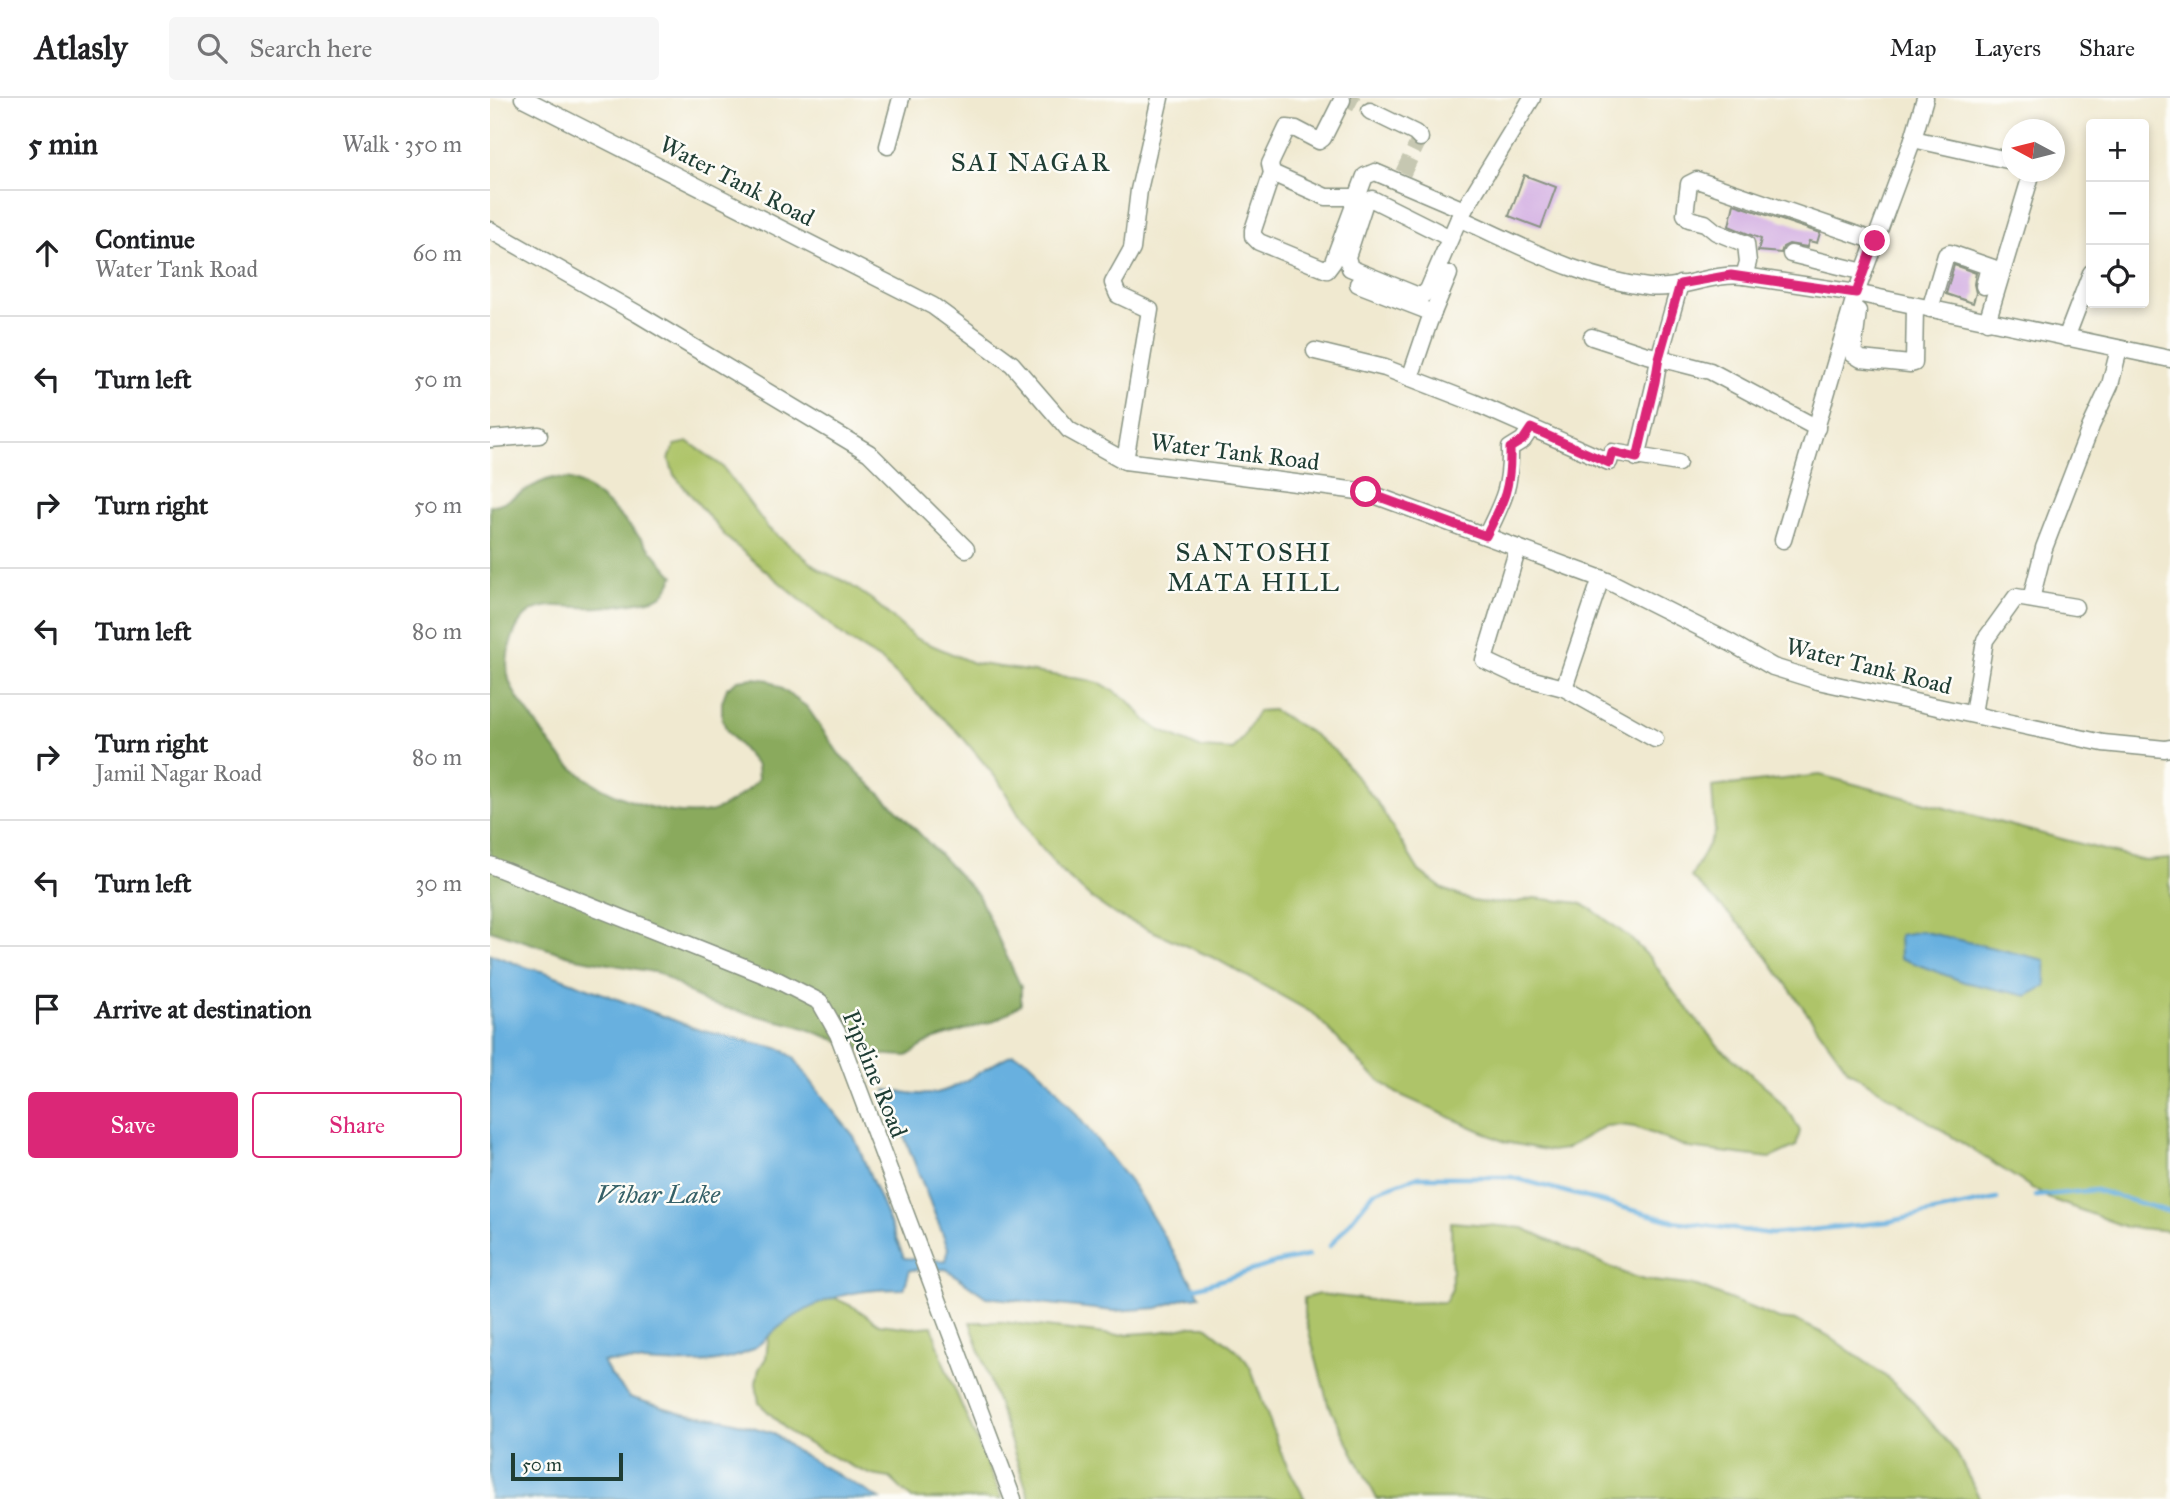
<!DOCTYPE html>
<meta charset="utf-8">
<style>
:root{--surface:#fff;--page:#f6f6f6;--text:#202124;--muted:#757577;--line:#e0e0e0;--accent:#db2777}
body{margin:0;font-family:"IM FELL Great Primer",serif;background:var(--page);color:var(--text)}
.controls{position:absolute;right:21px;top:21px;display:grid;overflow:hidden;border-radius:7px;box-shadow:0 4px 10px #0003}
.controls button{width:63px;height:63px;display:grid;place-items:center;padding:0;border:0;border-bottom:2px solid var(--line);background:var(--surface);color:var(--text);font:35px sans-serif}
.compass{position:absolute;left:1512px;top:21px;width:63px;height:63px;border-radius:50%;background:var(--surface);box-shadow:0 4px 10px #0003;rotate:277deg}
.scale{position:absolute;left:21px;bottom:18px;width:112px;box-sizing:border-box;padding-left:7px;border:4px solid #1f3d34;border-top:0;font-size:19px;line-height:24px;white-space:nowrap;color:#1f3d34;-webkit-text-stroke:5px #fdfcf7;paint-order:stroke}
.stop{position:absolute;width:21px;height:21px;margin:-16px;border:5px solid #db2777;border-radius:50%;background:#fff}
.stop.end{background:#db2777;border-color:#fff;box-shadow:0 2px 7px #0008}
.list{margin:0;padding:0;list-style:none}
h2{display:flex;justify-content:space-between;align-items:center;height:91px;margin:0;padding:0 28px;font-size:30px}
h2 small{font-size:23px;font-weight:400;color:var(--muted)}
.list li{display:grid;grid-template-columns:46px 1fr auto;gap:21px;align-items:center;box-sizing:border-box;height:126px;padding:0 28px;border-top:2px solid var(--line)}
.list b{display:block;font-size:26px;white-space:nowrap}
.list p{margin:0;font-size:23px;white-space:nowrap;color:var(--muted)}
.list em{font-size:23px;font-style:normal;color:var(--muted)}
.actions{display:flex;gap:14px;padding:21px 28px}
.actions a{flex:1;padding:16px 0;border:2px solid var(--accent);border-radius:7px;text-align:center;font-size:24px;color:var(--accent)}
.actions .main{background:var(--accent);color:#fff}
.icon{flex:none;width:38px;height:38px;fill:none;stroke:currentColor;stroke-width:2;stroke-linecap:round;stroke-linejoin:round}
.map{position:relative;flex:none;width:1680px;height:1401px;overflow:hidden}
header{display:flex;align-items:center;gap:42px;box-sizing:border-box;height:98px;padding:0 35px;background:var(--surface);border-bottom:2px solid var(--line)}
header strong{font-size:33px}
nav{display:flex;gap:38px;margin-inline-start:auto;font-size:24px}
.search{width:490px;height:63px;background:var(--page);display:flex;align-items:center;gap:18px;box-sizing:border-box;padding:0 24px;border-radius:7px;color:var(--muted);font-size:26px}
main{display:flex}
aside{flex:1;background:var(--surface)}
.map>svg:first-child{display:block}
.green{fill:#aec469;stroke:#66804e;stroke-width:2}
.forest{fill:#8aaa5d;stroke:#547448;stroke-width:2}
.water{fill:#67b0df;stroke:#43768a;stroke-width:2}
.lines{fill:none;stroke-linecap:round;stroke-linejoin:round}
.stream{stroke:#67b0df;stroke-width:4.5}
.building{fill:#d6b4e4}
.minor-tunnel{stroke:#c6c7b1;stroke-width:16;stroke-dasharray:16 8;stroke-linecap:butt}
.minor-casing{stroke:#889382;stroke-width:19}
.minor{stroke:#fff;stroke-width:16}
.route{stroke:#db2777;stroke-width:9}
.labels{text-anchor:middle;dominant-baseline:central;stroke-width:5;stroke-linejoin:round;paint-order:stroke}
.street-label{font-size:24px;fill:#1f3d34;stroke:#fdfcf7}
.neighbourhood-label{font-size:26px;letter-spacing:2px;fill:#1f3d34;stroke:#fdfcf7}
.water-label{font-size:26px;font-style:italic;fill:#356067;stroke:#fdfcf7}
</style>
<header>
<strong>Atlasly</strong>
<div class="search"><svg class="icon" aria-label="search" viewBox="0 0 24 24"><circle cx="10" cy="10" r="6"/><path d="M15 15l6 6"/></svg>Search here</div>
<nav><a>Map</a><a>Layers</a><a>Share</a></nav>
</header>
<main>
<aside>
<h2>5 min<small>Walk · 350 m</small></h2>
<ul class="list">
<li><svg class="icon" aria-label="ahead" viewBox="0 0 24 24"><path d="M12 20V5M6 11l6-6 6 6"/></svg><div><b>Continue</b><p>Water Tank Road</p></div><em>60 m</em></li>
<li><svg class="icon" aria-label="left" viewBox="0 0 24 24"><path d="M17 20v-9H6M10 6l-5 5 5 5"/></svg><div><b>Turn left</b></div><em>50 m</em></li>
<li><svg class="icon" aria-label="right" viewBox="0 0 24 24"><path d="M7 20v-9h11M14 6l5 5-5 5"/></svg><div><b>Turn right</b></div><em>50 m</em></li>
<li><svg class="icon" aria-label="left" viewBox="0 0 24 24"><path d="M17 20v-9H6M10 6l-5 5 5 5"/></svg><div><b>Turn left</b></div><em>80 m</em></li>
<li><svg class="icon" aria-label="right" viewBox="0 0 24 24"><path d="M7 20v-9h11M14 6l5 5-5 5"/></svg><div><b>Turn right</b><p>Jamil Nagar Road</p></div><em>80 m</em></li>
<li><svg class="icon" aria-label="left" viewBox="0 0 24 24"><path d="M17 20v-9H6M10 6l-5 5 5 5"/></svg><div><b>Turn left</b></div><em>30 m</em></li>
<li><svg class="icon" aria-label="arrive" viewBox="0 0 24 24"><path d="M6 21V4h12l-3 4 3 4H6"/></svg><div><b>Arrive at destination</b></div></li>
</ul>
<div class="actions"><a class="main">Save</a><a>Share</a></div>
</aside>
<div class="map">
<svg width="1680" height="1401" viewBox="0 0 1680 1401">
<rect width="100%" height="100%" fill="#fdfcf7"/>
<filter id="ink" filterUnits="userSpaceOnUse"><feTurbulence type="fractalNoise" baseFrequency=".0143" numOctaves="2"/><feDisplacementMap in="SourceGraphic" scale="14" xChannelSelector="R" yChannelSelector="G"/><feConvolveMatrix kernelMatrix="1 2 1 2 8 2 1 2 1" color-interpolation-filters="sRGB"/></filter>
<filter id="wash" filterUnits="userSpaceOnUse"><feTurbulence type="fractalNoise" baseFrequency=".00686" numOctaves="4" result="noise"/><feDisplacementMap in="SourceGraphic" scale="28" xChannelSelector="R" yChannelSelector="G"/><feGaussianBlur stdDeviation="1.57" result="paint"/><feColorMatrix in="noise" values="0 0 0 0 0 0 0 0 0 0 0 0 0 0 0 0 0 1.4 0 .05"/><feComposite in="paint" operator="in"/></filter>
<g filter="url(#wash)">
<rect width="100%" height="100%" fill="#f0e9d0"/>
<g class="green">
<polygon points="199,344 232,368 278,430 330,472 356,484 381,501 425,540 483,565 597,582 612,586 638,602 656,622 669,632 709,650 743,652 753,640 768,613 783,612 823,636 846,654 887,704 929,773 953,791 982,803 997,805 1028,804 1044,800 1090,805 1103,812 1139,839 1161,861 1186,897 1229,949 1281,993 1302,1018 1310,1033 1306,1048 1280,1060 1199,1050 1145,1029 1130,1027 1115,1028 1075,1051 1061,1053 1015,1044 906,995 880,975 824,916 726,861 626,817 601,800 574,776 542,739 508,682 469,635 392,563 358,542 237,440 184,377 179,361 185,347"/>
<polygon points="1330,677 1655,763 1680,761 1680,1133 1636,1129 1558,1100 1358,972 1264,841 1201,779 1225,733 1222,689"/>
<polygon points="961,1124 1033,1130 1138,1177 1154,1182 1207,1188 1289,1221 1307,1223 1337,1237 1394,1277 1419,1299 1466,1354 1490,1401 887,1401 838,1306 814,1215 814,1200 829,1196 907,1205 955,1204 962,1191"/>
<polygon points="323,1190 364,1209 389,1226 421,1230 442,1228 455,1269 512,1401 422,1401 400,1380 382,1377 361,1368 302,1337 269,1305 266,1285 269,1271 276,1260 281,1218"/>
<polygon points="480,1224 512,1224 624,1237 670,1234 701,1228 716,1228 740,1247 752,1257 760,1269 793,1360 815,1401 540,1401"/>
</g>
<path class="forest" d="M64 380C70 381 76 381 81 382 115 393 159 451 184 478 181 483 178 492 173 496 168 501 155 503 148 504 136 506 123 508 111 509 73 512 37 494 22 541 9 579 23 594 44 623 55 638 64 653 77 665 109 695 175 722 219 714 234 711 258 693 268 682L267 668 237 633 232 620V604L237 590 248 582 264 580 279 582 317 609 349 656 410 715 488 797 531 889V906L518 915 503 923 442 942 417 958 382 956 309 928 216 905 169 875 86 860 0 832V408C25 404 41 384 64 380Z"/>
<g class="water">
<polygon points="1431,833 1555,862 1556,888 1537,898 1474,884 1410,860 1409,837"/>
<path d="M0 856 38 870 55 874 210 932 291 951 304 960 342 1012 364 1038 414 1160 455 1163 458 1150 396 992C410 993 427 998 440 996 468 993 497 967 523 956L538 962 559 982 644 1089 710 1198 695 1200 668 1210 623 1213 496 1199 456 1171 420 1172 414 1191C365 1191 332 1198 292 1227 280 1236 271 1247 258 1254 213 1274 161 1261 113 1264L120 1276 139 1299 192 1315 237 1322 283 1335 306 1353 390 1401H0Z"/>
</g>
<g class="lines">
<g class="stream">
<polyline points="1546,1098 1606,1092 1680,1114"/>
<polyline points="840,1148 884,1094 926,1079 1021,1079 1183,1123 1282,1136 1397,1124 1507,1101"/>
<polyline points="700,1190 705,1190 789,1164 818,1158"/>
</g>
</g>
<g id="blocks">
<g class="building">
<polygon points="1034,77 1066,89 1051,130 1019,118"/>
<polygon points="1244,106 1330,135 1327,145 1319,143 1317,149 1299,146 1293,149 1291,155 1268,153 1271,141 1239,128"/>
<polygon points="1464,167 1486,175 1484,186 1486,195 1483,205 1456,196"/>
</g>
</g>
</g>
<g filter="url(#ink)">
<use href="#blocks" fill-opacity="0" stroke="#889382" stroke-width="2"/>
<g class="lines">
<g class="minor-tunnel">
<polyline points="852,2 857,1 880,13"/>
<polyline points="913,75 930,40"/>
</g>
<g class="minor-casing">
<g id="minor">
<polyline points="33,0 443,208 522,266 579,332 635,363 876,394 1120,484 1241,545 1283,569 1328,583 1613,645 1675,651 1680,650"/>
<path d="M1042 0 969 120C1030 147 1091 181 1158 189 1190 193 1222 174 1254 178L1366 195 1680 261"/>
<polyline points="852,2 833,40 829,43 806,31 797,30 780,66 782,75 763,132 763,138 769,144 837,172 843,164 875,78 885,74 974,112"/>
<polyline points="880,13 925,35 930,40"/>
<polyline points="1423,41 1522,63"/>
<polyline points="398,48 411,0"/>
<polyline points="782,75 836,99 866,99"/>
<polyline points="0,132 148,216 379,355 476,451"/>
<polyline points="960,140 882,101 875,104 857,159 860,170 926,197 933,197 938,192 969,120"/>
<polyline points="1301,156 1374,174"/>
<polyline points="1254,178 1258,164 1256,146 1226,134 1215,125 1199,121 1195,116 1199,86 1207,82 1385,143"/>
<polyline points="868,186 943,215"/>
<polyline points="1494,188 1499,169"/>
<polyline points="1440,211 1456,157 1460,155 1512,173"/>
<polyline points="1368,213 1363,256 1371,261 1420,266 1424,265 1425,208"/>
<polyline points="1497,224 1542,74"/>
<polyline points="1102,239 1154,256 1220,273 1327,330"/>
<polyline points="1576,240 1601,175"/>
<polyline points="825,253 895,270 985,305 1119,364 1122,354 1188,365"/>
<polyline points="920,280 939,224 959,176"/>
<polyline points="0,341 49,337"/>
<polyline points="1147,360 1165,284 1169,260 1190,186"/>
<polyline points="635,363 660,212 628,197 623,185 642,151 649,92 670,0"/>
<path d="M996 438C1013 403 1021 390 1020 350L1033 342 1041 330"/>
<polyline points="1293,442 1366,195 1423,41 1435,0"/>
<polyline points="1028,450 994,562 1028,578 1074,590 1165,641"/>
<polyline points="1541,501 1554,450 1601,328 1620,287 1629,251"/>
<polyline points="1074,590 1111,480"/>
<polyline points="1483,616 1495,542 1526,499 1585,509"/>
<polyline points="0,767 287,882 330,904 348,936 523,1401"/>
</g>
</g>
<use href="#minor" class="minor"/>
</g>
</g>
<g class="lines" filter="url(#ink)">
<path class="route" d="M876 394 996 438C1014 403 1021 390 1020 350L1033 342 1041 330 1119 365 1122 354 1147 360 1165 284 1169 260 1190 186 1241 177 1366 195 1385 143"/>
</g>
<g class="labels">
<g class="street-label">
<text transform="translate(247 83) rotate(27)">Water Tank Road</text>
<text transform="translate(745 354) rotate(7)">Water Tank Road</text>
<text transform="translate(1379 568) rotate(14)">Water Tank Road</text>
<text transform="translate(385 976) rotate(68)">Pipeline Road</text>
</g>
<g class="neighbourhood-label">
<text x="541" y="64">SAI NAGAR</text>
<text x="764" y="454">SANTOSHI<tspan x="764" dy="30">MATA HILL</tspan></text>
</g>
<g class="water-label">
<text x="168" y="1096">Vihar Lake</text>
</g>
</g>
</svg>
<div class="controls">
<button>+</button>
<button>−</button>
<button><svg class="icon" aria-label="locate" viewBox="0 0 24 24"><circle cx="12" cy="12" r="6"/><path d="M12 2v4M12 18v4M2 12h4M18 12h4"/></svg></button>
</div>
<svg class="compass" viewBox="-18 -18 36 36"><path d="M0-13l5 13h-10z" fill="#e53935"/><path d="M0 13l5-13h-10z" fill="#757577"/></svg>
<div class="scale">50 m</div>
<div class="stop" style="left:876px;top:394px"></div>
<div class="stop end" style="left:1385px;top:143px"></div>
</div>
</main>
